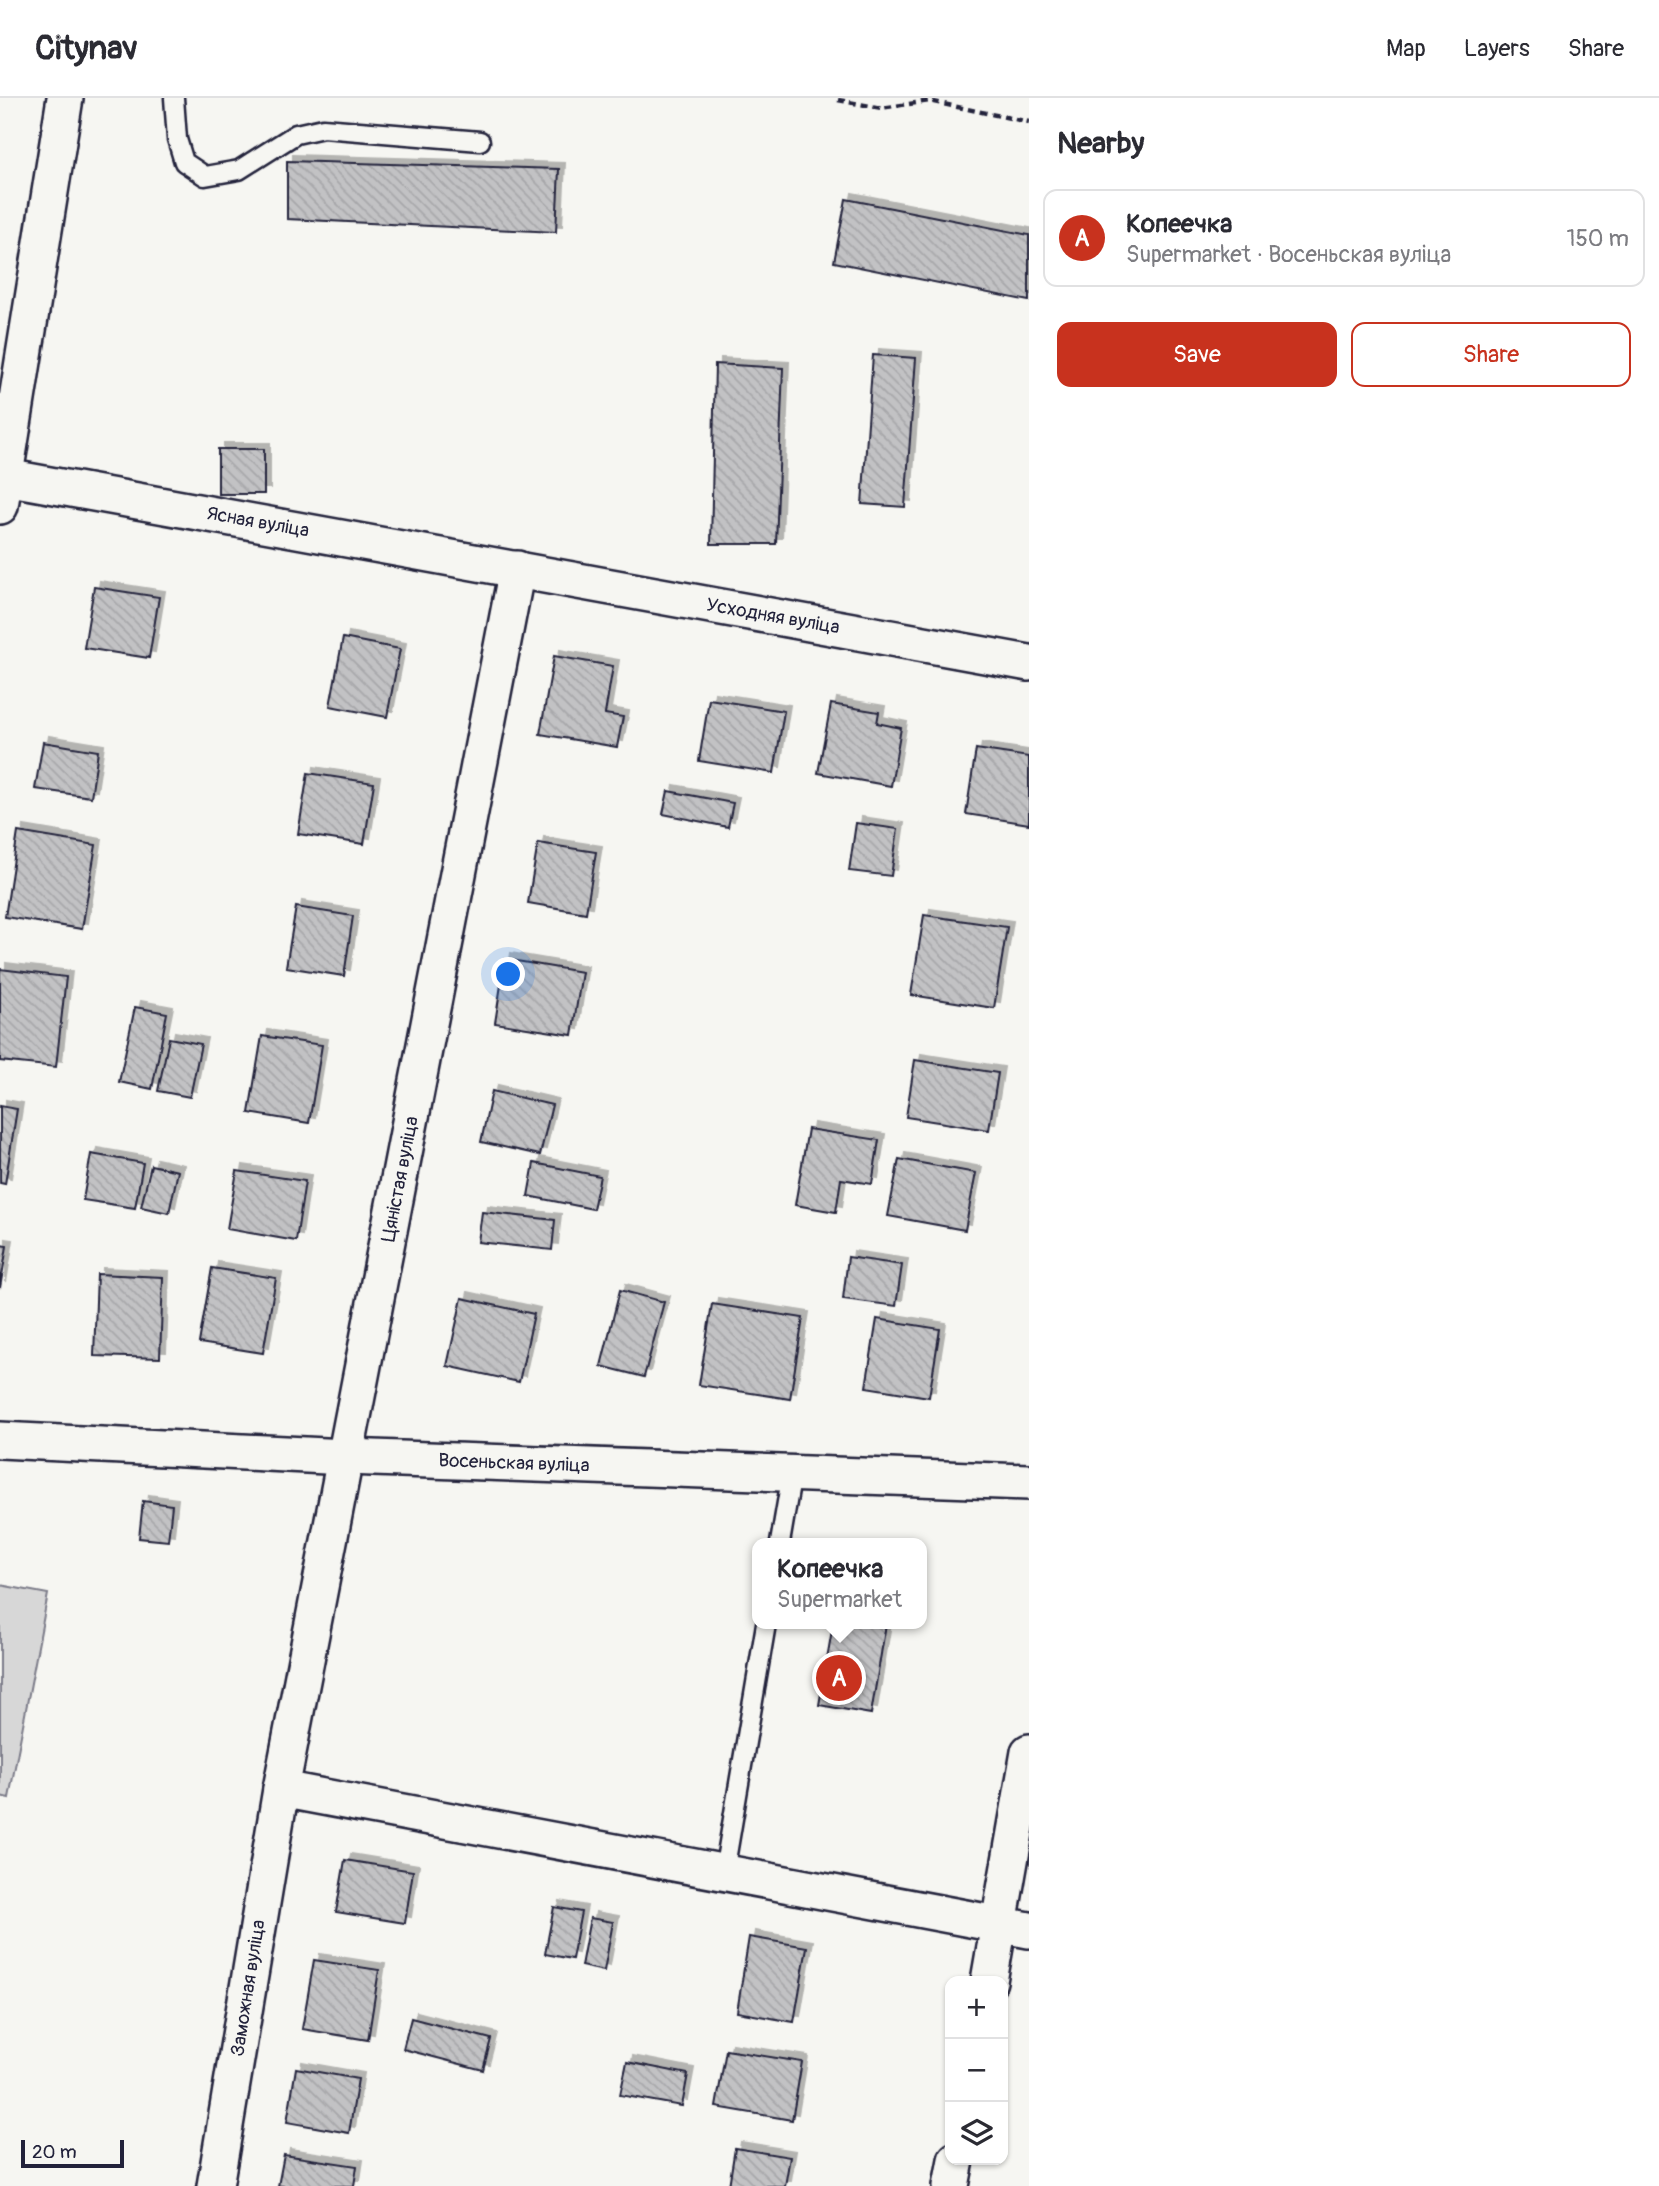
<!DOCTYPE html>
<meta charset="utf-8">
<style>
:root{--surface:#fff;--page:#f2f2f3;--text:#2b2b33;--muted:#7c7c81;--line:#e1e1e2;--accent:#c8321e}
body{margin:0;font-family:Pangolin,sans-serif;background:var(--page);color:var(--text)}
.controls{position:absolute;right:21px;bottom:21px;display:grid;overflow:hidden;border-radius:14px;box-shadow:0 2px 5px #0004}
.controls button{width:63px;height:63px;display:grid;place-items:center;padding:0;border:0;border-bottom:2px solid var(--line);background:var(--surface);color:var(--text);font:35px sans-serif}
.scale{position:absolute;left:21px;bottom:18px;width:103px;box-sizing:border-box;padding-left:7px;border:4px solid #22223b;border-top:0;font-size:19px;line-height:24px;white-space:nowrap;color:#22223b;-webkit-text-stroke:5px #f6f6f2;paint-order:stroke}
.you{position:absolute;left:509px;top:877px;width:24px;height:24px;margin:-18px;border:5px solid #fff;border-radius:50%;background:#1a73e8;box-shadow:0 0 0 10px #1a73e833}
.badge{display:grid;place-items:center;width:46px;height:46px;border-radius:50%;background:var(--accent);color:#fff;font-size:23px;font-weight:700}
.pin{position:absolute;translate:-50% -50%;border:4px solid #fff;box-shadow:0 2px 7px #0006}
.popup{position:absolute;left:752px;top:1440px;width:175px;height:91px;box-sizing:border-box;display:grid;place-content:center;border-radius:14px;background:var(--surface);filter:drop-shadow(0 2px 5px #0005);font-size:23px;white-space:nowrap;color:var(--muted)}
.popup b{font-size:26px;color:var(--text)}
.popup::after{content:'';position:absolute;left:50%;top:100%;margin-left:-14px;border:14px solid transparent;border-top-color:var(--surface)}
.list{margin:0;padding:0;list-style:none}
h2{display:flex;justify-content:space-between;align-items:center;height:91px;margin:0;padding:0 28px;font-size:30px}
h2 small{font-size:23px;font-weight:400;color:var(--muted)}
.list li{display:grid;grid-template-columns:46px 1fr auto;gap:21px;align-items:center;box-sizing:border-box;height:98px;margin:0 14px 14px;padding:0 14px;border:2px solid var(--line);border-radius:14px}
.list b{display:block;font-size:26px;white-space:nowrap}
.list p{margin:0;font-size:23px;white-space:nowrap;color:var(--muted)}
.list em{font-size:23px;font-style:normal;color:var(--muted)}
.actions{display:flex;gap:14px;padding:21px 28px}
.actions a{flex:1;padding:16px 0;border:2px solid var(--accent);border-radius:14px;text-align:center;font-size:24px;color:var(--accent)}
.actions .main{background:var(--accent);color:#fff}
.icon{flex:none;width:38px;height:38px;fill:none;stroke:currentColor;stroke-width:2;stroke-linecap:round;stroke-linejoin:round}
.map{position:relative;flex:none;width:1029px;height:2088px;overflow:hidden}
header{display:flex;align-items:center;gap:42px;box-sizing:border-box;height:98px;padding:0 35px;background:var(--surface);border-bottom:2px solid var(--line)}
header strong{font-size:33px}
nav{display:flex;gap:38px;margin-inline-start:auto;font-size:24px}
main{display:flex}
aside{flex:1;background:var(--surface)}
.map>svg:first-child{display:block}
.pitch{fill:#d7d7d7;stroke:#7c7c89;stroke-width:2}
.building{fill:url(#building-back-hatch);stroke:#22223b;stroke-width:2;filter:url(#shadow)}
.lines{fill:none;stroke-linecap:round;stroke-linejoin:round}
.service-casing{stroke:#22223b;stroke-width:23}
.minor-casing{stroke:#22223b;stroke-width:40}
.path{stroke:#22223b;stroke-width:4.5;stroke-dasharray:7 5;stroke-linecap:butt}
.service{stroke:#f6f6f2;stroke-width:18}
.minor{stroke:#f6f6f2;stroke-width:35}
.labels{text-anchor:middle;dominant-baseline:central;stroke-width:6;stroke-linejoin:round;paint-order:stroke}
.street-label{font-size:19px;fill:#22223b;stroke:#f6f6f2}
</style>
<header>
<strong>Citynav</strong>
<nav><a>Map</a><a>Layers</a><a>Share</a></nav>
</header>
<main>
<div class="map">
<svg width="1029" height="2088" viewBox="0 0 1029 2088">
<defs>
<pattern id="building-back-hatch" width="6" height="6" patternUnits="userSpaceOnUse" patternTransform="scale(1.75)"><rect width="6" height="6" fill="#c2c2c4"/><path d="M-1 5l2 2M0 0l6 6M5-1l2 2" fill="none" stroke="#a6a6a9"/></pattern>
<filter id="shadow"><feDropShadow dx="6" dy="-6" stdDeviation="0" flood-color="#0004"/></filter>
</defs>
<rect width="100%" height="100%" fill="#f6f6f2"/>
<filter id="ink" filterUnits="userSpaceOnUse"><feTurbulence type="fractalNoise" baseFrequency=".0143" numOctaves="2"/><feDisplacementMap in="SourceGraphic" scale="14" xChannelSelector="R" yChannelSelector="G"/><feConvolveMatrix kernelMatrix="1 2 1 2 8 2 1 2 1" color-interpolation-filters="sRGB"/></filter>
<g filter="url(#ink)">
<polygon class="pitch" points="0,1487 48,1496 9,1700 0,1698"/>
<g class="building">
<polygon points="287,63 559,71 556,134 287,121"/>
<polygon points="846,101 1029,137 1029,203 834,164"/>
<polygon points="873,257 916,260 905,409 862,406"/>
<polygon points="715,266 783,270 776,446 711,446"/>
<rect x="218" y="351" width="46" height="45"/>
<polygon points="94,489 159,499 149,560 84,550"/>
<polygon points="343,540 400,551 387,619 330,608"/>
<polygon points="554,558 613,568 605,616 623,619 617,649 540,636"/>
<polygon points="709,601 784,613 774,675 699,663"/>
<polygon points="831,606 879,614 877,625 901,630 891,688 818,675"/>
<polygon points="43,644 98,653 91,699 35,691"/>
<polygon points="976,651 1029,659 1029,726 966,716"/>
<polygon points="308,675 374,685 364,746 298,736"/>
<polygon points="668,693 733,705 728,729 663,716"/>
<polygon points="856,725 898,731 891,778 849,773"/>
<polygon points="18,734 96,747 82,831 5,819"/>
<polygon points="538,745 596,754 586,815 528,805"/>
<polygon points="296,809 353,818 344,878 286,869"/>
<polygon points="924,817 1007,829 994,910 911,897"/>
<polygon points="505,861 582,874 572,937 495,925"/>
<polygon points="0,871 66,879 56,969 0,963"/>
<polygon points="135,909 167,915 152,991 119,984"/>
<polygon points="262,938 322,947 309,1025 249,1015"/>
<polygon points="169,940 201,946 190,999 158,993"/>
<polygon points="915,962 998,975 989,1032 906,1019"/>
<polygon points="492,993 552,1007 540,1057 481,1044"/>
<polygon points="0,1008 17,1011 5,1086 0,1085"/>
<polygon points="808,1031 879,1042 872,1086 841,1081 836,1114 795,1107"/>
<polygon points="91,1056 143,1065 135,1110 83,1102"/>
<polygon points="899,1061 976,1075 965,1132 888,1118"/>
<polygon points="534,1065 600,1078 593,1111 528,1098"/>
<polygon points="151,1067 178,1073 169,1115 141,1109"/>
<polygon points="237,1073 305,1083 296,1143 227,1131"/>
<polygon points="482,1114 555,1122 552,1152 478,1144"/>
<polygon points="0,1147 7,1148 0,1190"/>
<polygon points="848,1159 902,1167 896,1208 843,1201"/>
<polygon points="212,1170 276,1180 263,1255 199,1245"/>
<polygon points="97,1176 163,1179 160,1260 94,1258"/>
<polygon points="620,1192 664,1204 644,1279 601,1268"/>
<polygon points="462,1200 534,1216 519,1284 447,1268"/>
<polygon points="712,1206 803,1220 790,1301 699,1287"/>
<polygon points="877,1221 940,1231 929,1299 866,1289"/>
<polygon points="143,1403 172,1407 168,1443 139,1440"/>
<polygon points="833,1526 886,1526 871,1616 819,1607"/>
<polygon points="345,1762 413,1773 405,1825 336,1814"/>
<polygon points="554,1809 581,1814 572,1861 545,1856"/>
<polygon points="590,1820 613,1824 604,1873 581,1868"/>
<polygon points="749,1839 807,1849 794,1924 737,1914"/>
<polygon points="314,1862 379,1872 368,1942 302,1931"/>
<polygon points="411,1920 491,1941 483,1972 403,1951"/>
<polygon points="726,1952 802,1964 792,2022 716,2009"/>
<polygon points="627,1964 688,1976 682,2008 620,1997"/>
<polygon points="296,1970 358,1981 349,2035 287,2024"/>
<polygon points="735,2050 790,2059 785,2088 729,2088"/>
<polygon points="284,2057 357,2068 354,2088 278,2088"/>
</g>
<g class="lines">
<g class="service-casing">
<g id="service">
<polyline points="174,0 177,41 184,64 205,78 239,72 296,36 323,30 480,43"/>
<polyline points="780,1445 792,1375"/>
<polyline points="724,1774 766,1526"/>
</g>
</g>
<g class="minor-casing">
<g id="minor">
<polyline points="0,378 1029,565"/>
<polyline points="0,408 65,0"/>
<polyline points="0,1342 346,1359 1029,1384"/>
<polyline points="281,1691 1029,1832"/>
<polyline points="989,1883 1029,1654"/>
<polyline points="215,2088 281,1691 517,471"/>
<polyline points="951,2088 956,2062"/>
</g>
</g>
<polyline class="path" points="838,2 881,10 929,3 1029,24"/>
<use href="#service" class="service"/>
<use href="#minor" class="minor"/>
</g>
</g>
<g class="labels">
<g class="street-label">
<text transform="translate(258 424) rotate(10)">Ясная вуліца</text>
<text transform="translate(773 518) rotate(10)">Усходняя вуліца</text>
<text transform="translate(400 1081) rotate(-79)">Цяністая вуліца</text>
<text transform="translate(514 1365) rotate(2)">Восеньская вуліца</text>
<text transform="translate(248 1890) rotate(-81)">Заможная вуліца</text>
</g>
</g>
</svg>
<div class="controls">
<button>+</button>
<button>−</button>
<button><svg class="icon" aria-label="layers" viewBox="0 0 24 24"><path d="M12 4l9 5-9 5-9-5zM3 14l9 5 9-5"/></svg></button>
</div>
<div class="scale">20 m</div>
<div class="you"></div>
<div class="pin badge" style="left:839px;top:1580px">A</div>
<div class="popup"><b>Копеечка</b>Supermarket</div>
</div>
<aside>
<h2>Nearby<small></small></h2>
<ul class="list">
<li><span class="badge">A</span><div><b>Копеечка</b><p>Supermarket · Восеньская вуліца</p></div><em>150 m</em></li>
</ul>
<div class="actions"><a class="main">Save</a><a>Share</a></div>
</aside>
</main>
